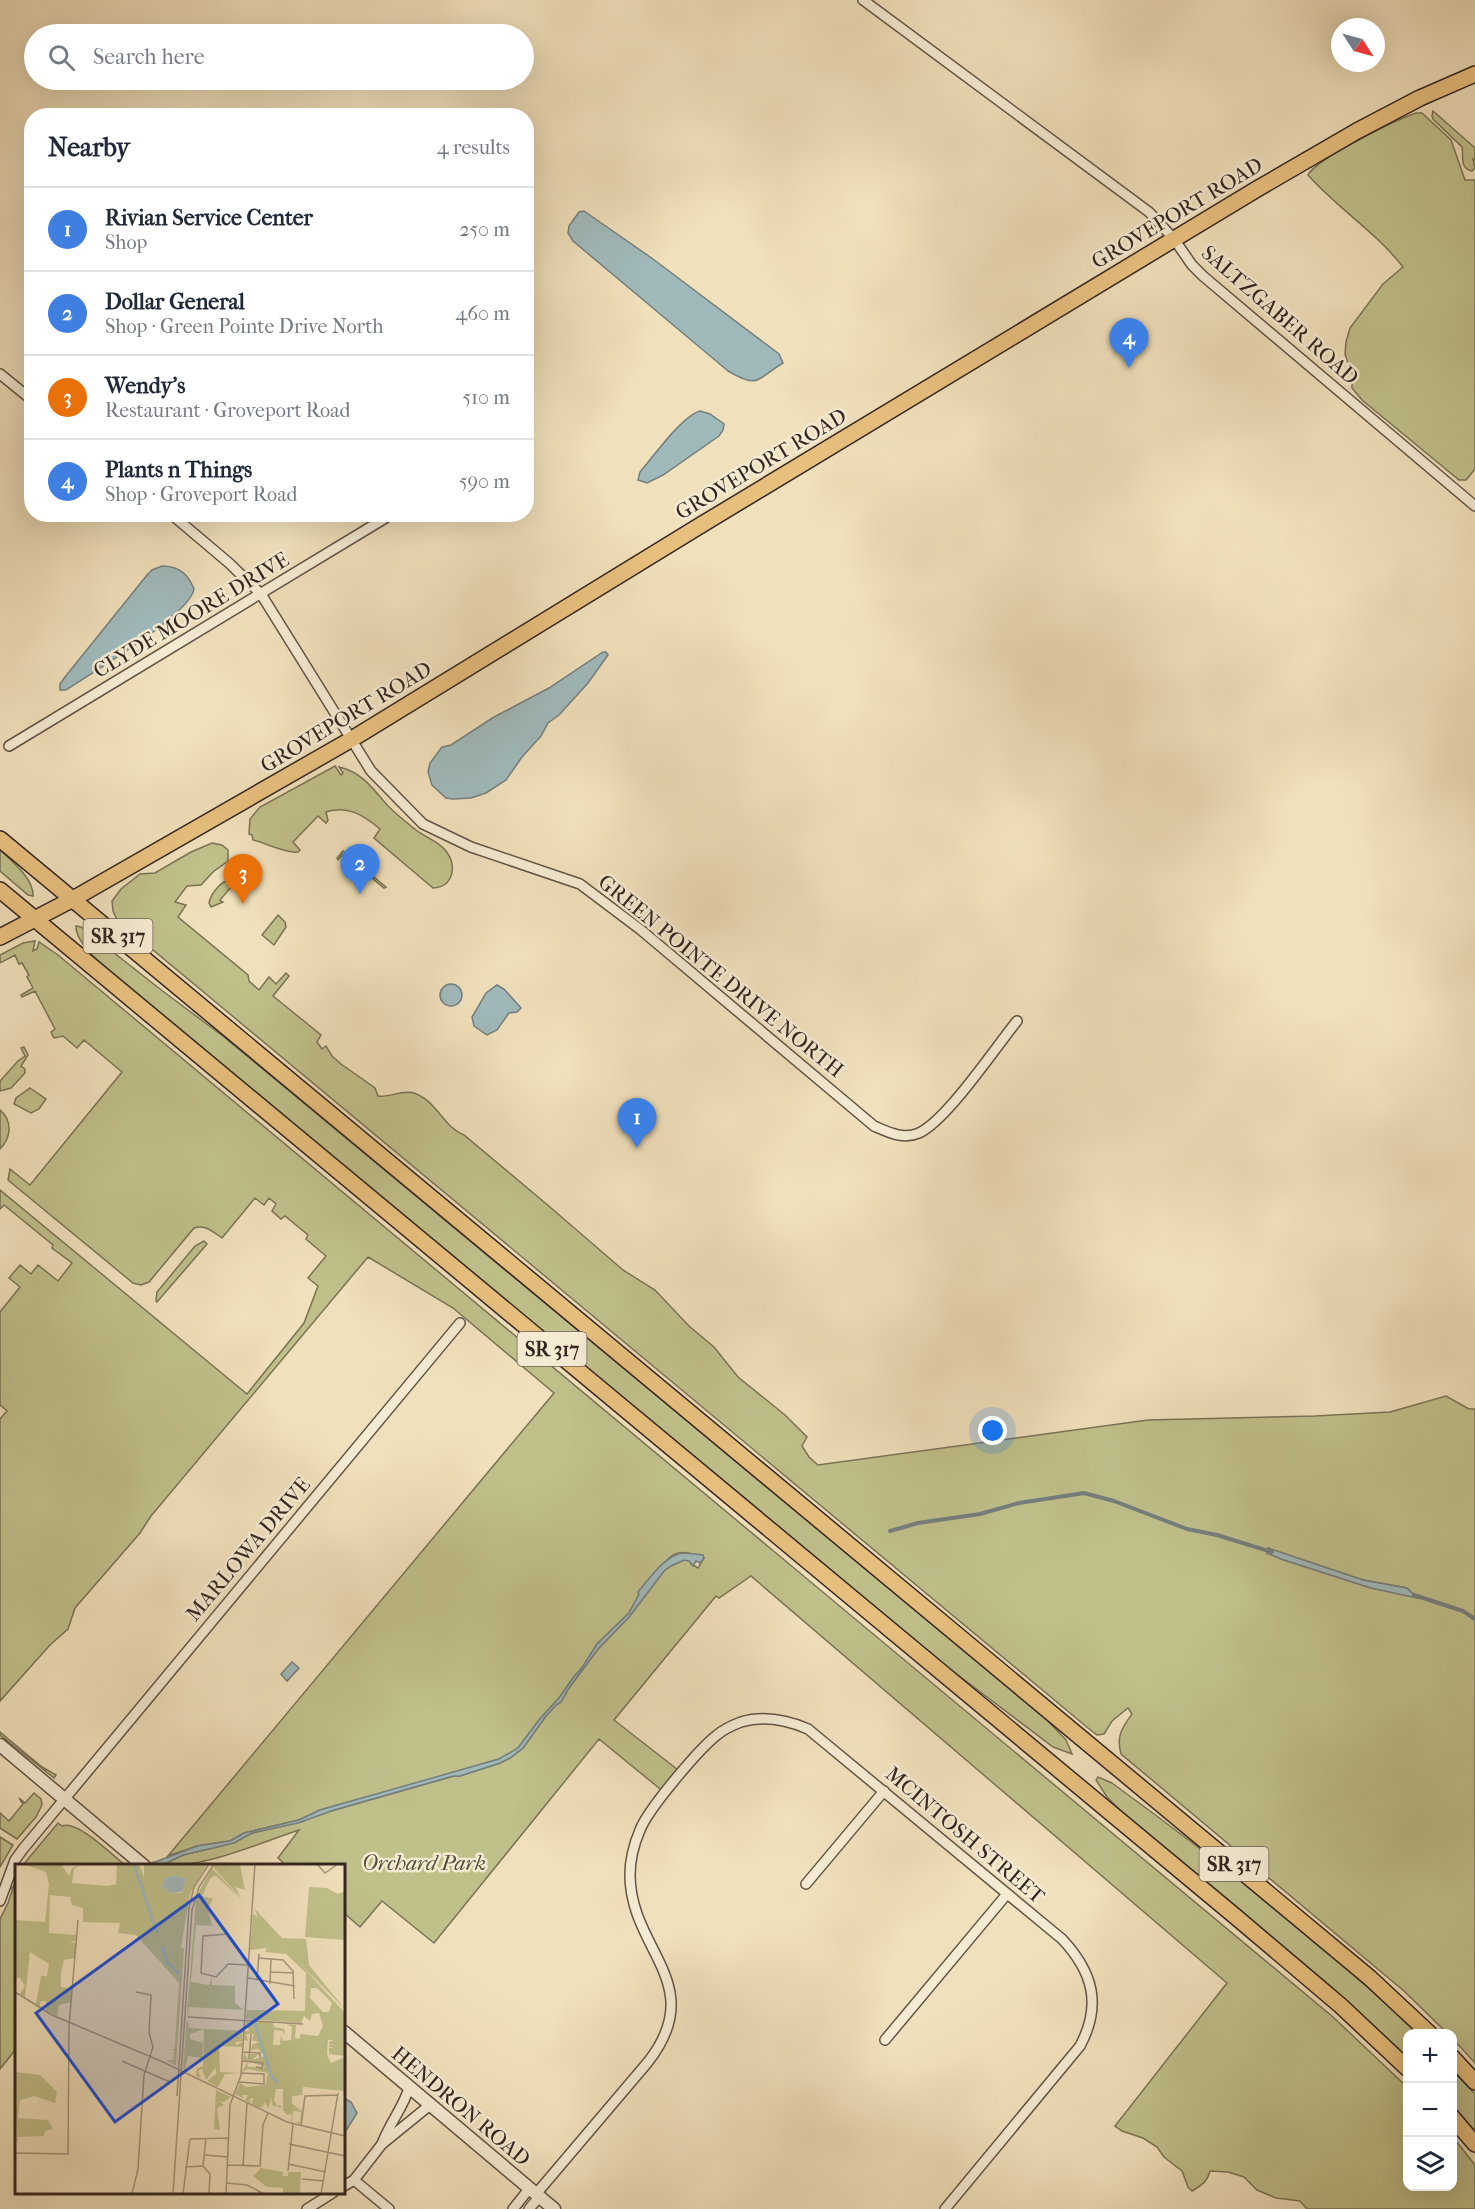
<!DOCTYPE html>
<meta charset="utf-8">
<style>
:root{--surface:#fff;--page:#f2f2f3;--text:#1f2937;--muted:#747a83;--line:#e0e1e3;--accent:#0b8043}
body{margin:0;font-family:"IM FELL French Canon",serif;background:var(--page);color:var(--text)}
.controls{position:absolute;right:18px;bottom:18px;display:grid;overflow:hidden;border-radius:12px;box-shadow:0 6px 24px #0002}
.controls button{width:54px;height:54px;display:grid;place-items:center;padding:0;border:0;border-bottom:2px solid var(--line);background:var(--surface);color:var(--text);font:30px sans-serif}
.compass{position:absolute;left:1331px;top:18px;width:54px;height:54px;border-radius:50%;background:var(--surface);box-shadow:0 6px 24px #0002;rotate:126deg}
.you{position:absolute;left:993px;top:1431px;width:21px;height:21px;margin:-15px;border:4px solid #fff;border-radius:50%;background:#1a73e8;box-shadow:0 0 0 9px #1a73e833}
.badge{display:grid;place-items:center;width:39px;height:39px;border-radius:50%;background:var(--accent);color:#fff;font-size:20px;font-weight:700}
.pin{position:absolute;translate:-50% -50px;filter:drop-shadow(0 2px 3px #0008)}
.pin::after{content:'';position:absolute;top:32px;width:21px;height:18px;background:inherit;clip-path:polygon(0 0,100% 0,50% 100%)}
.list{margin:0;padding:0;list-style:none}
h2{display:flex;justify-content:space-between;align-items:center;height:78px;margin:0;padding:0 24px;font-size:26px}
h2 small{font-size:20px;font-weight:400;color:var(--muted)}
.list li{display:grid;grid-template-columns:39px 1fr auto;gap:18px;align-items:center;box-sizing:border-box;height:84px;padding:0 24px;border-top:2px solid var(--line)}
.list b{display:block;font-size:22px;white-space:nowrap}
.list p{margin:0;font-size:20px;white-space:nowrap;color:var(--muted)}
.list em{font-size:20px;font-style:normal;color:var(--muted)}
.icon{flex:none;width:33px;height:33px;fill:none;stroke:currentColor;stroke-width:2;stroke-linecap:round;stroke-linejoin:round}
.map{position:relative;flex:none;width:1475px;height:2209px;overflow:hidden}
.search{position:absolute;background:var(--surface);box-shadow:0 6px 24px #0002;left:24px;top:24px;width:510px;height:66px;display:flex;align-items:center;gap:15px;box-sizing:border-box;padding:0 21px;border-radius:33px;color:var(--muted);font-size:22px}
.panel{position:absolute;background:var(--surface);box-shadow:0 6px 24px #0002;left:24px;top:108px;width:510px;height:414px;border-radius:24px}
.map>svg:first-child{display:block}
.green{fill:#c0c08b;stroke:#7a7356;stroke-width:1.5;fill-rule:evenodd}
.water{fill:#a0babc;stroke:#757f7e;stroke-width:1.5}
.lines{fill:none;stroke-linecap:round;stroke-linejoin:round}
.stream{stroke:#757f7e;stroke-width:4}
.minor-casing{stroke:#635447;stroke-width:12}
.tertiary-casing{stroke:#635447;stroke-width:15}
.primary-casing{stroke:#342620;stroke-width:18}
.minor{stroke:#f5ebd3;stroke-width:9}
.tertiary{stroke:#f5ebd3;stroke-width:12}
.primary{stroke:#e8c07e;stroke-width:15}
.labels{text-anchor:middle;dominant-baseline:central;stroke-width:5;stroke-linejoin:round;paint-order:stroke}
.shield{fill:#f5ebd3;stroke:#6e6156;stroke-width:1.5}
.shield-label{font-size:20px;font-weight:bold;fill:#342620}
.street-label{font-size:21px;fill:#342620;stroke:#f5ebd3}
.park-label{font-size:21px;font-style:italic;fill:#574c3b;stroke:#f5ebd3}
.inset-river{fill:none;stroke:#a0babc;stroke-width:3}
.inset-road{fill:none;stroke:#a5967d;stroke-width:1.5}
.view{fill:#1d4ed8;fill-opacity:0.15;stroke:#1d4ed8;stroke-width:3}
.inset-edge{fill:none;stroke:#342620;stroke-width:3}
</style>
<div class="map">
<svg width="1475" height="2209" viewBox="0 0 1475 2209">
<rect width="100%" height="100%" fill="#f0e0bb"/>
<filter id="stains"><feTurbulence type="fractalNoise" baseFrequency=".00333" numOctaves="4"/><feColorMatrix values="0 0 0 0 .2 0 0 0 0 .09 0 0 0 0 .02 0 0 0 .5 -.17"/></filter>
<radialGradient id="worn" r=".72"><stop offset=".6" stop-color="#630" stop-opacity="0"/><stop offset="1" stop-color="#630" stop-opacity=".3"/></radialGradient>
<g class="green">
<path d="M1433 111 1475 148V160L1473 159 1475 168 1472 171C1459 168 1464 157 1462 147L1433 119 1432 116Z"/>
<path d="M1416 113H1422L1451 140 1465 180H1475V469L1466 480H1459L1362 400 1352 388V382L1357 381 1350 370 1345 354 1346 342 1350 328 1383 284 1403 267C1376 232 1337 208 1308 175 1317 158 1396 120 1416 113Z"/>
<path d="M335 766 341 775 343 773 339 767C362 772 373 789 388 806 397 815 406 822 416 830 425 837 440 842 446 851 457 865 454 887 433 888L374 838 380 829C363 815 348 805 326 812L328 820 326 823 318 816 293 842 300 850 298 852C287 854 266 843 253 840L252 835 249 834 250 819 260 807Z"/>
<path d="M212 843 222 845 228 850V861L213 872 201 885 187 886 175 902 186 905 178 917 248 975 249 981 259 990 269 977 276 984 286 973 289 976 273 996 321 1035 317 1042 322 1049 326 1046 332 1056 341 1064 375 1088 378 1096C390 1098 402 1089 414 1093 437 1101 443 1127 464 1135L550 1207 623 1270 655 1290 689 1326 714 1347 738 1377 785 1415 807 1437 802 1446 809 1457 818 1465 1148 1420 1315 1416 1390 1412 1446 1396 1469 1409H1475V2063L1453 2039 1452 2034 1447 2033 1404 1991 1121 1754C1116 1736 1122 1728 1132 1714L1128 1708 1112 1721 1104 1734 1097 1735 1088 1728 117 920 113 911 112 901 121 889 140 874 155 873 191 852ZM1268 1548 1363 1580 1407 1588 1416 1597 1371 1588 1281 1559 1267 1553Z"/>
<path d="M0 850C12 861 34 879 33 896L28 895 0 871Z"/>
<polygon points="343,851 386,887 384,888 343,854 338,860 337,858"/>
<path d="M231 879 239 883 235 888 232 886 220 900 223 902 211 907 209 903C211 893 221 881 231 879Z"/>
<polygon points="278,915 285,922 286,927 274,945 262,935"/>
<path d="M76 926 81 927 160 989 224 1037 1042 1715 1066 1740 1072 1754 1053 1747 946 1666 120 980C107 969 75 944 76 926Z"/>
<path d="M35 941 33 951 37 949 39 942 58 955 1333 2017 1407 2087 1408 2186H1452L1453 2137 1475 2165V2209H1307L1300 2201 1276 2198 1257 2190 1244 2177 1228 2172 1210 2171C1207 2182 1202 2185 1192 2191L1188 2187 1182 2171 1164 2157 1157 2147 1143 2138 1122 2131 1115 2126 1227 1983 751 1576 719 1598 716 1596 614 1720 682 1773 665 1793 599 1739 434 1943 382 1901 360 1927 344 1913V1866H287L278 1858 299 1830C259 1843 205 1868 163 1865L183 1855 221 1846 252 1833 304 1821 310 1817 454 1776H460L500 1763 510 1758 523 1748 546 1716 556 1705 561 1702 569 1688 598 1649 629 1617 664 1571 671 1566 684 1560H689L691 1564 698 1568 704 1558C696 1555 684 1550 675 1554 668 1556 645 1584 638 1592L640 1594 629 1613 597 1644 585 1664 573 1678 559 1698 539 1720 518 1748 511 1753 499 1759 422 1782 320 1810 299 1820 244 1833 230 1841 197 1846 168 1856 554 1393 453 1308 368 1257 151 1516 140 1533 75 1608 68 1629 50 1645 0 1701V1419L7 1411 0 1405V1312L20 1287 9 1278 20 1265 31 1274 38 1265 58 1281 72 1263 52 1248 53 1245 4 1205 0 1209V1190L247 1394 304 1323 318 1286 308 1278 326 1256 306 1239 308 1235 285 1216 281 1219 272 1211 276 1204 269 1198 264 1205 255 1198 222 1238C213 1232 205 1224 194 1228L149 1282 141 1285 133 1283 8 1180 10 1169 30 1185 122 1072 84 1040 77 1048 63 1036 54 1038 51 1032 55 1029 35 991 22 997 21 995 33 988 27 977 29 975 22 963 19 964 15 955 0 963V955L23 943Z"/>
<polygon points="24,1047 28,1055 21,1066 25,1069 25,1073 11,1088 0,1091 0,1081 18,1061 25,1056 21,1048"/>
<polygon points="30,1088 46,1099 39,1109 31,1113 14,1104 16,1098"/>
<path d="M0 1110C13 1121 11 1138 0 1149Z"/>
<polygon points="204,1241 207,1244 157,1302 156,1301 157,1292 195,1246"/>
<polygon points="0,1732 42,1767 56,1775 54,1778 0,1735"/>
<path d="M1098 1777 1112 1783C1218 1860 1323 1943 1417 2033L1408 2034 1407 2057 1327 1983 1122 1812 1107 1797 1096 1780Z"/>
<polygon points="34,1793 41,1799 42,1805 36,1817 17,1839 0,1828 0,1813 9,1821 23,1804 19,1798 25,1803"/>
<path d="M58 1823 62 1826C78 1820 112 1855 125 1865H23Z"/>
<polygon points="0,1837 13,1845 0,1867"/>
<polygon points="16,1879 16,2049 0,2069 0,1919 8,1903"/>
<polygon points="1452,2070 1475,2094 1475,2132 1453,2105"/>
</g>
<g class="water">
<path d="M584 211 653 259 779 354 783 363C755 380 759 389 728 371L573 241 568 233 569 226 579 212Z"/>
<path d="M700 411 710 414 724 424 723 430 719 436 663 475 647 483 638 480 640 472C653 457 682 416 700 411Z"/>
<path d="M162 566C179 566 188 574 194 589 190 615 91 673 66 690H60V684L65 677 147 575 152 570Z"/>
<polygon points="603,652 606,652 608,655 588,683 559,715 548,723 541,736 522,757 506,780 486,793 471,798 453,799 446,798 432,785 428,772 430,763 442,747 451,745 494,717 549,688"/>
<circle cx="451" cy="995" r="11"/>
<polygon points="497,985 504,989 521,1008 517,1012 509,1013 497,1030 487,1035 474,1026 472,1017 486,993"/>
<polygon points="1268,1548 1363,1580 1407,1588 1417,1598 1371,1588 1281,1559 1267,1553"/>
<path d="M686 1553 703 1555 704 1558 700 1563 696 1561 693 1566 689 1561 684 1560 671 1566 664 1571 629 1617 598 1649 569 1688 561 1702 556 1705 546 1716 523 1748 510 1758 500 1763 460 1776H453L334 1810 298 1823 252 1833 234 1843 183 1855 162 1865 139 1866 158 1861 197 1846 230 1841 244 1833 299 1820 320 1810 499 1759 518 1748 539 1720 559 1698 573 1678 581 1669 597 1644 629 1613 639 1594 638 1592C651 1577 666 1553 686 1553Z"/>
<polygon points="292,1662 299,1668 287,1681 281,1674"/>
<polygon points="344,2098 351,2102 357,2113 344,2134"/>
</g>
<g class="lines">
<g class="stream">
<polyline points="890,1531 918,1523 980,1514 1019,1503 1084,1493 1114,1501 1187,1529 1217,1535 1272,1552"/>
<polyline points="1414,1595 1463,1611 1475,1619"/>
<polyline points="0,1885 16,1889"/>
</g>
<g class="minor-casing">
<g id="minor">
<polyline points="863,0 1149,212 1174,239 1192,265 1203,276 1475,506"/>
<polyline points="0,374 32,400"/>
<path d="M171 514 229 563 261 594 371 771 423 824 471 847 580 884 641 930 874 1126C888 1132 903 1140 919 1133 947 1120 995 1048 1017 1021"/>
<polyline points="9,746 392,514"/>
<polyline points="806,1884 884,1791"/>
<polyline points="0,1901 15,1860 23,1849 460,1323"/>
<polyline points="885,2040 1007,1894"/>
<path d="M382 2144C389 2124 403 2108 409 2088"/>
<polyline points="354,2180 389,2209"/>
<polyline points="344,2186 354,2180 382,2144 430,2105"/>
<path d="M536 2194 648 2062C709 1984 630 1950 630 1875 630 1859 634 1844 640 1830 648 1809 699 1749 717 1735 724 1729 733 1725 741 1722 765 1715 787 1720 808 1729L1062 1939C1093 1972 1102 2005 1080 2046L945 2209"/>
<polyline points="307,2209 334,2192"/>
<polyline points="513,2209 529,2189"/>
<polyline points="529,2209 539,2197"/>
</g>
</g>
<g class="tertiary-casing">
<g id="tertiary">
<polyline points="0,1745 144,1866"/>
<polyline points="344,2032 554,2209"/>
</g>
</g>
<g class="primary-casing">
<g id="primary">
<polyline points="0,839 1370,1978 1430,2034"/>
<polyline points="0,890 1236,1917 1341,2006 1408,2069"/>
<polyline points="0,937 73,899 352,739 701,525 1257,189 1357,131 1420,98 1475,74"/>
<polyline points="1452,2057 1475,2082"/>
<polyline points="1452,2117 1475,2144"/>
</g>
</g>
<use href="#minor" class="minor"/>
<use href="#tertiary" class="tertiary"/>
<use href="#primary" class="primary"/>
</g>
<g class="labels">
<g class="shield">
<rect x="83.5" y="919" width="69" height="34" rx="4.5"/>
<rect x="517.5" y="1332" width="69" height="34" rx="4.5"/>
<rect x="1199.5" y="1847" width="69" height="34" rx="4.5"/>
</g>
<g class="shield-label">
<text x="118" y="936">SR 317</text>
<text x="552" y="1349">SR 317</text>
<text x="1234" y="1864">SR 317</text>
</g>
<g class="street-label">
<text transform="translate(1177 213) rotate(-31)">GROVEPORT ROAD</text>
<text transform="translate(1280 315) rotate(41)">SALTZGABER ROAD</text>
<text transform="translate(761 464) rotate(-31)">GROVEPORT ROAD</text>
<text transform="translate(191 615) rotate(-31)">CLYDE MOORE DRIVE</text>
<text transform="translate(346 717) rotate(-31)">GROVEPORT ROAD</text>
<text transform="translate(721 976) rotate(39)">GREEN POINTE DRIVE NORTH</text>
<text transform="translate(248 1549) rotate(-50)">MARLOWA DRIVE</text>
<text transform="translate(965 1835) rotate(40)">MCINTOSH STREET</text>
<text transform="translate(461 2106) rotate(40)">HENDRON ROAD</text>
</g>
<g class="park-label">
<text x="424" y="1863">Orchard Park</text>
</g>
</g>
<g transform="translate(15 1864)">
<rect width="330" height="330" fill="#f0e0bb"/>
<path d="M9 0H46L54 12 57 4 67 0 59 5 57 19 93 22 101 20 102 0H124L129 13V0H192L175 30 166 83 169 85 161 202 151 196H158L159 186 153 185H159L160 179 164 119 121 71 103 69 105 59 68 58V44L57 41 55 33 35 31 34 69 61 71V77L54 78 61 79 60 94 49 96 46 109V123L57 125 56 138 44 141 42 152 31 146V137H26L24 143 5 130 10 122 5 114H0V56L30 58 34 20 31 8ZM161 11 171 15 167 29H154L151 23 146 26 150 14ZM15 88 34 100 32 112H26L21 140 10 133ZM200 0H225L230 26 220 23 226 34 198 3ZM197 4 227 36 200 11 195 15 187 32 198 35 193 44 197 62 181 61 176 118 194 121 197 113V121L220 122V139L229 146 174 143 172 155 174 164 228 167 227 177 221 178V181L227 178V183L204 182 205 208 225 209 210 210 203 223 192 217 201 210V203L191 216 187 205 183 207 186 214 181 212 182 205 188 202 189 165 175 170V175L188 179 187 194 173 192 170 206 175 209 168 205 181 33ZM294 23 312 24 323 30 330 27V76L290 73ZM239 44 267 74 291 75 294 101 330 145 285 100 330 149V192L314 190V184L320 183H314V181L320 180H314V178L319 176H313L312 190 316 199 330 193V227L288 223 287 231 277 232V240L287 247 286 260 280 258H285L286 248 278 247 277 257 272 256 276 257 277 250 272 251 268 246V225H261L259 236 262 242 266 241V245L265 248 266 244 257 241 256 232 254 244 249 238 248 245 247 240 246 244 237 240 238 234 234 235 236 239 230 236 233 231H227L228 234 220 230 225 219 231 223 250 221 253 209 233 205 227 208 232 198 233 203H252L228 196 229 189 234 196 236 190H244L237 196 250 192 243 185 236 186 237 181 244 178 237 176 239 170H231L233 177 229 176 230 167H234L231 158H258L259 163 269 165 270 168 269 171 268 167 259 166 258 181H265L266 171 268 177 276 176 277 163 272 160 281 161 280 174 284 175 286 170 303 172 308 162 304 149 297 150 295 157 289 152 286 159 231 155 233 133 232 146 290 147 291 109 271 90 250 88 252 84 235 86 238 50 243 53ZM296 124H302L317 139 314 148H308L295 134ZM0 208 25 211 42 228 40 239 19 232 5 236 3 254 33 256 38 265 30 267 29 272 3 273 2 281ZM201 226 216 233 209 238 204 237 209 241 202 244 205 266 199 265ZM246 304 268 308V312H273V308H286L285 330H268V324L252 323 238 312Z" fill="#c0c08b" fill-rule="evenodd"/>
<path d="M161 11 171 15 167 28 154 29 151 23 146 26 150 14Z" fill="#a0babc"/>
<path class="inset-river" d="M119 0 142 69M147 82 152 98 165 110M238 153 256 211 263 219"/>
<path class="inset-road" d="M302 0 310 9 323 0M213 70 188 72 186 109 201 113 213 100 233 101M244 94 268 96 278 107 279 135M255 108 279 109M233 114 280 122M242 115 244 90M255 120 256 95M0 128 37 151 148 198 272 258 330 272M173 153 288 160M228 188 245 189V193M234 195 236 170M107 197 155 218M227 197 248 199 247 204 241 203M224 218 249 220V210L226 209M162 232 174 44 179 23 194 0M286 262 290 232 323 231M175 275 214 274M274 280 330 292M0 289 53 290 54 162 63 56M190 291 213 293M273 300 311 308M213 301 245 302 248 261 253 249M188 302 195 310 194 330M188 302 191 274M228 302 232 239M170 303 188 302M273 307 278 260M287 315 309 317M211 319 232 321 249 330M117 330 123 305 129 211 138 183 134 168 136 131 121 128M158 330 177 46 184 23 199 0M168 330 175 275M211 330 215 241 226 211 240 0M306 330 323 229"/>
<path class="view" d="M184 31 263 140 100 258 21 149Z"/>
<rect width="330" height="330" class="inset-edge"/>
</g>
<rect width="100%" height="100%" filter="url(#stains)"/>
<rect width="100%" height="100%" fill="url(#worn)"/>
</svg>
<div class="controls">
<button>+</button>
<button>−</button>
<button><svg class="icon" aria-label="layers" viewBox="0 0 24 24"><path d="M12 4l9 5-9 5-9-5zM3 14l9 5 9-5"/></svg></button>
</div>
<svg class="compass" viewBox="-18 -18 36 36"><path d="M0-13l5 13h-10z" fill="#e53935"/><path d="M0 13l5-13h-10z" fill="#747a83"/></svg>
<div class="you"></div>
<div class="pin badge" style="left:637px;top:1148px;background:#3f7fe0">1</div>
<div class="pin badge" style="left:360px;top:894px;background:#3f7fe0">2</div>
<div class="pin badge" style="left:243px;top:904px;background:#e8710a">3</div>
<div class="pin badge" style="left:1129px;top:368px;background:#3f7fe0">4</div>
<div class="search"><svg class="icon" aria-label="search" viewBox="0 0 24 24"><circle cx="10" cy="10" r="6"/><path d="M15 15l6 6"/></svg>Search here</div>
<section class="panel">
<h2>Nearby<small>4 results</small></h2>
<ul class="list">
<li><span class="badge" style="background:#3f7fe0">1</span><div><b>Rivian Service Center</b><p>Shop</p></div><em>250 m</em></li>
<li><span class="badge" style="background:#3f7fe0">2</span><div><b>Dollar General</b><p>Shop · Green Pointe Drive North</p></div><em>460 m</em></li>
<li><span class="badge" style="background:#e8710a">3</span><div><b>Wendy's</b><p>Restaurant · Groveport Road</p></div><em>510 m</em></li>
<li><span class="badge" style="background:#3f7fe0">4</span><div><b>Plants n Things</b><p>Shop · Groveport Road</p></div><em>590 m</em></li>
</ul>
</section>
</div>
